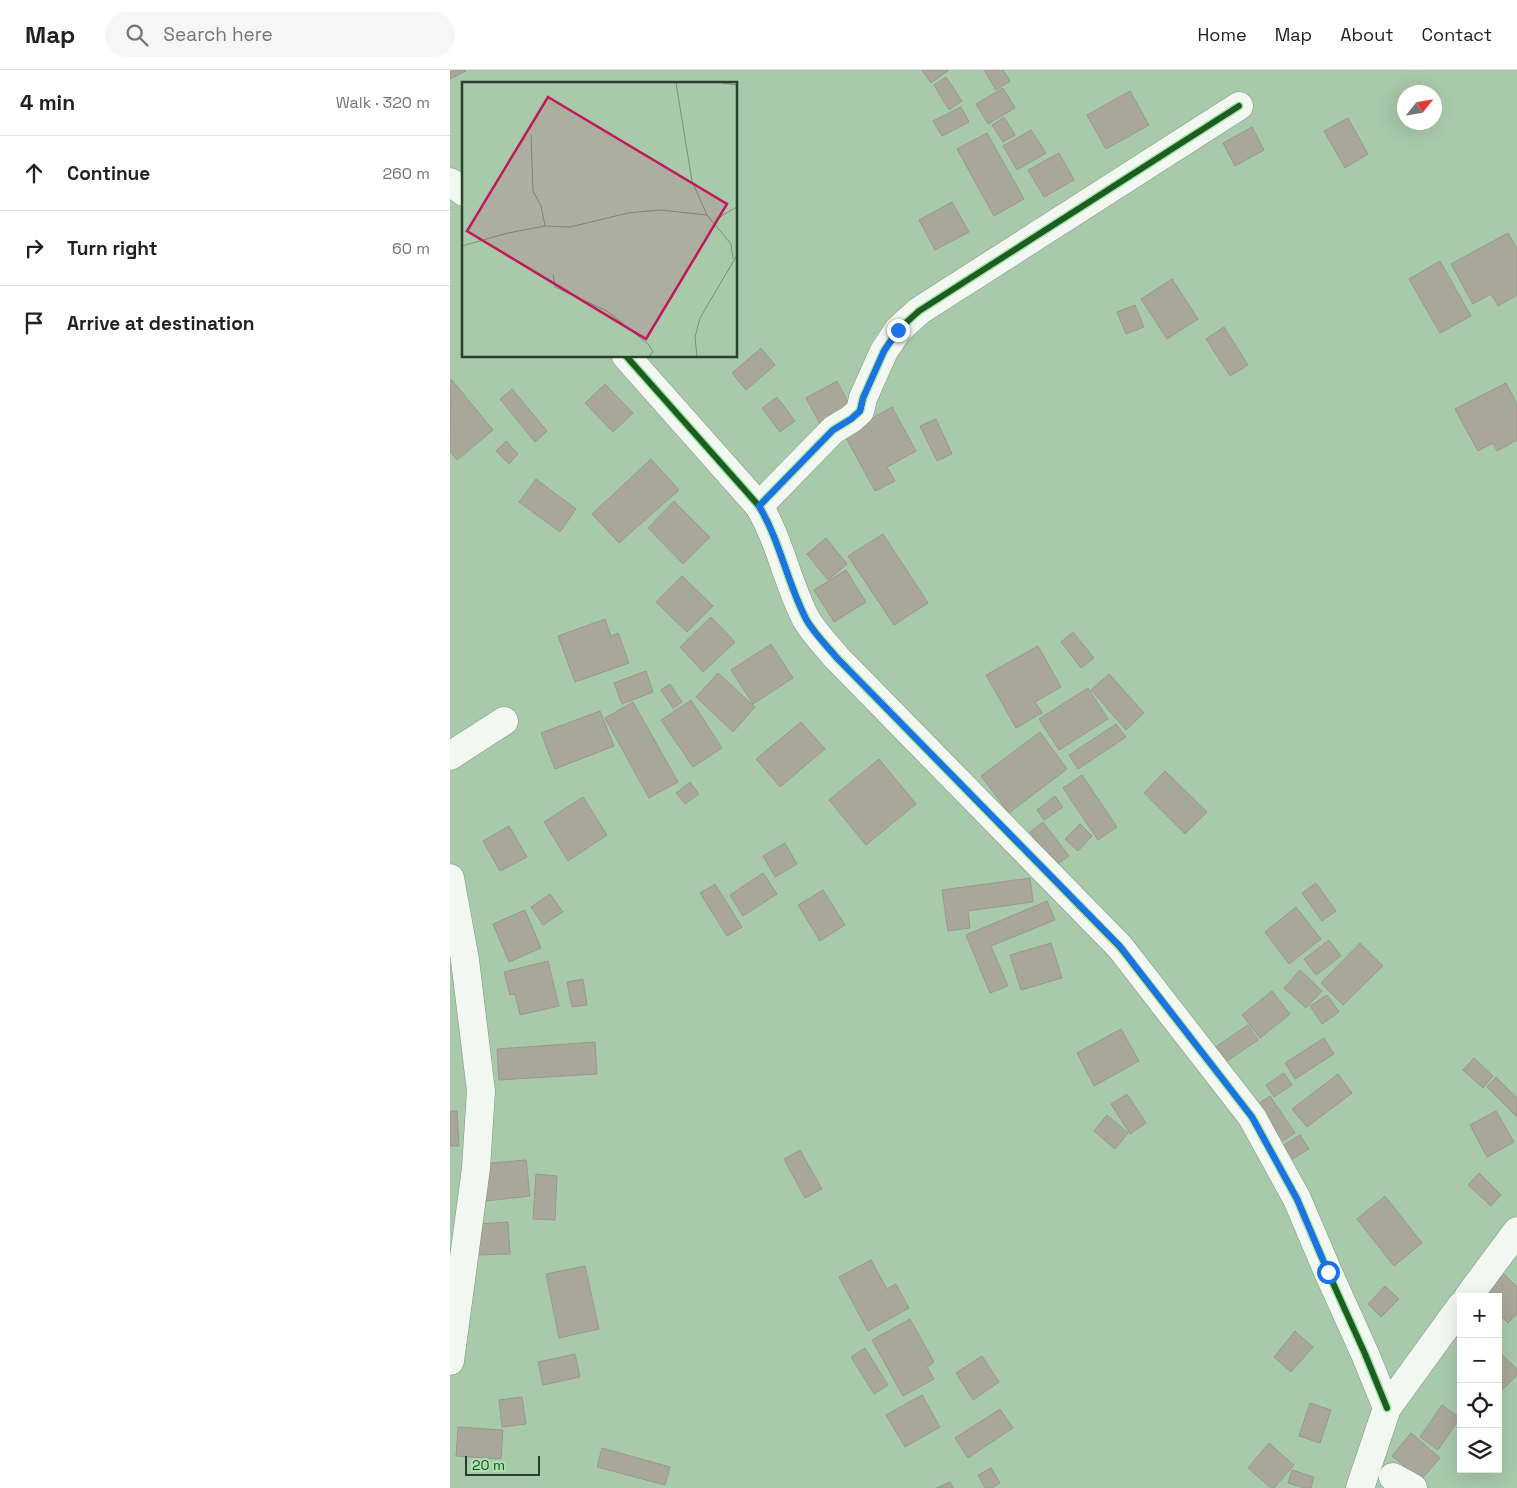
<!DOCTYPE html>
<meta charset="utf-8">
<style>
:root{--surface:#fff;--page:#f6f6f6;--text:#202124;--muted:#757577;--line:#e0e0e0}
body{margin:0;font-family:"Space Grotesk",sans-serif;background:var(--page);color:var(--text)}
.controls{position:absolute;right:15px;bottom:15px;display:grid;overflow:hidden;border-radius:0px;box-shadow:0 5px 20px #0002}
.controls button{width:45px;height:45px;display:grid;place-items:center;padding:0;border:0;border-bottom:1px solid var(--line);background:var(--surface);color:var(--text);font:25px sans-serif}
.compass{position:absolute;left:947px;top:15px;width:45px;height:45px;border-radius:50%;background:var(--surface);box-shadow:0 5px 20px #0002;rotate:59deg}
.scale{position:absolute;left:15px;bottom:12px;width:75px;box-sizing:border-box;padding-left:5px;border:2px solid #29402a;border-top:0;font-size:14px;line-height:18px;white-space:nowrap;color:#29402a;-webkit-text-stroke:4px #a8e3ac;paint-order:stroke}
.stop{position:absolute;width:15px;height:15px;margin:-11px;border:4px solid #1a73e8;border-radius:50%;background:#fff}
.stop.end{background:#1a73e8;border-color:#fff;box-shadow:0 1px 5px #0008}
.list{margin:0;padding:0;list-style:none}
h2{display:flex;justify-content:space-between;align-items:center;height:65px;margin:0;padding:0 20px;font-size:21px}
h2 small{font-size:16px;font-weight:400;color:var(--muted)}
.list li{display:grid;grid-template-columns:32px 1fr auto;gap:15px;align-items:center;box-sizing:border-box;height:75px;padding:0 20px;border-top:1px solid var(--line)}
.list b{display:block;font-size:19px;white-space:nowrap}
.list em{font-size:16px;font-style:normal;color:var(--muted)}
.icon{flex:none;width:28px;height:28px;fill:none;stroke:currentColor;stroke-width:2;stroke-linecap:round;stroke-linejoin:round}
.map{position:relative;flex:none;width:1067px;height:1418px;overflow:hidden}
header{display:flex;align-items:center;gap:30px;box-sizing:border-box;height:70px;padding:0 25px;background:var(--surface);border-bottom:1px solid var(--line)}
header strong{font-size:24px}
nav{display:flex;gap:28px;margin-inline-start:auto;font-size:18px}
.search{width:350px;height:45px;background:var(--page);display:flex;align-items:center;gap:12px;box-sizing:border-box;padding:0 18px;border-radius:28px;color:var(--muted);font-size:19px}
main{display:flex}
aside{flex:1;background:var(--surface)}
.map>svg:first-child{display:block}
.building{fill:#a8a799;stroke:#98998a}
.lines{fill:none;stroke-linecap:round;stroke-linejoin:round}
.minor-casing{stroke:#7d967f;stroke-width:29}
.minor{stroke:#f2f7f2;stroke-width:28}
.cycleway-casing{stroke:#a8e3ac;stroke-width:9}
.cycleway{stroke:#1b5e20;stroke-width:6}
.route{stroke:#1a73e8;stroke-width:6}
.inset-road{fill:none;stroke:#769277;stroke-width:1}
.view{fill:#c2185b;fill-opacity:0.15;stroke:#c2185b;stroke-width:2.5}
.inset-edge{fill:none;stroke:#29402a;stroke-width:2.5}
</style>
<header>
<strong>Map</strong>
<div class="search"><svg class="icon" aria-label="search" viewBox="0 0 24 24"><circle cx="10" cy="10" r="6"/><path d="M15 15l6 6"/></svg>Search here</div>
<nav><a>Home</a><a>Map</a><a>About</a><a>Contact</a></nav>
</header>
<main>
<aside>
<h2>4 min<small>Walk · 320 m</small></h2>
<ul class="list">
<li><svg class="icon" aria-label="ahead" viewBox="0 0 24 24"><path d="M12 20V5M6 11l6-6 6 6"/></svg><div><b>Continue</b></div><em>260 m</em></li>
<li><svg class="icon" aria-label="right" viewBox="0 0 24 24"><path d="M7 20v-9h11M14 6l5 5-5 5"/></svg><div><b>Turn right</b></div><em>60 m</em></li>
<li><svg class="icon" aria-label="arrive" viewBox="0 0 24 24"><path d="M6 21V4h12l-3 4 3 4H6"/></svg><div><b>Arrive at destination</b></div></li>
</ul>
</aside>
<div class="map">
<svg width="1067" height="1418" viewBox="0 0 1067 1418">
<rect width="100%" height="100%" fill="#a9c9ab"/>
<g class="building">
<polygon points="0,0 15,0 16,1 0,9"/>
<polygon points="472,0 499,0 481,13"/>
<polygon points="534,0 553,0 560,11 546,20"/>
<polygon points="496,7 512,31 499,40 484,15"/>
<polygon points="553,18 565,38 538,54 526,34"/>
<polygon points="680,21 699,55 656,79 637,45"/>
<polygon points="511,37 519,52 492,66 483,51"/>
<polygon points="554,47 565,65 553,72 542,55"/>
<polygon points="898,48 918,84 895,98 874,61"/>
<polygon points="802,57 814,80 785,96 773,73"/>
<polygon points="581,60 596,83 567,100 553,76"/>
<polygon points="537,63 574,129 544,146 507,79"/>
<polygon points="609,83 624,110 594,127 578,100"/>
<polygon points="502,132 519,162 485,180 469,150"/>
<polygon points="1058,163 1067,179 1067,225 1048,236 1041,224 1023,234 1001,194"/>
<polygon points="990,191 1021,246 990,263 959,209"/>
<polygon points="722,209 748,249 717,269 691,229"/>
<polygon points="685,235 694,257 676,264 667,242"/>
<polygon points="774,257 798,295 780,306 756,269"/>
<polygon points="311,278 325,295 296,320 282,303"/>
<polygon points="1,309 43,360 7,390 0,381"/>
<polygon points="387,311 401,338 370,354 356,328"/>
<polygon points="1056,313 1067,334 1067,370 1047,381 1043,373 1028,381 1005,339"/>
<polygon points="155,314 183,343 163,362 135,333"/>
<polygon points="62,319 97,361 85,372 50,329"/>
<polygon points="327,327 345,351 330,362 312,338"/>
<polygon points="442,337 466,381 437,397 445,411 425,421 394,364"/>
<polygon points="486,349 502,384 487,391 470,356"/>
<polygon points="56,371 68,384 59,394 46,381"/>
<polygon points="201,389 229,420 169,473 142,444"/>
<polygon points="86,409 126,439 110,462 69,432"/>
<polygon points="224,431 260,467 233,494 198,458"/>
<polygon points="433,464 478,533 444,555 398,486"/>
<polygon points="376,468 397,494 378,510 357,484"/>
<polygon points="396,500 416,532 384,552 364,520"/>
<polygon points="232,506 263,536 237,562 206,532"/>
<polygon points="261,547 285,572 253,602 230,577"/>
<polygon points="155,549 161,566 168,563 179,593 125,612 108,566"/>
<polygon points="623,562 644,588 631,598 611,572"/>
<polygon points="321,574 343,608 303,634 281,600"/>
<polygon points="588,576 611,617 585,632 592,643 566,658 536,605"/>
<polygon points="196,601 203,622 172,634 164,613"/>
<polygon points="268,603 305,637 283,662 246,627"/>
<polygon points="659,604 694,643 676,660 641,620"/>
<polygon points="220,614 232,632 223,638 211,620"/>
<polygon points="638,618 658,649 609,680 589,649"/>
<polygon points="241,630 272,678 243,697 211,650"/>
<polygon points="183,632 228,712 199,728 155,648"/>
<polygon points="150,641 164,676 105,699 91,663"/>
<polygon points="351,652 375,679 330,717 306,689"/>
<polygon points="666,654 676,667 628,699 619,685"/>
<polygon points="590,662 617,699 559,743 531,706"/>
<polygon points="429,689 466,734 416,775 379,730"/>
<polygon points="715,701 757,742 735,764 694,723"/>
<polygon points="632,705 667,757 648,770 613,718"/>
<polygon points="240,712 249,724 235,734 226,723"/>
<polygon points="605,726 613,737 594,750 587,740"/>
<polygon points="133,727 157,765 118,791 94,752"/>
<polygon points="593,752 619,786 605,796 580,762"/>
<polygon points="630,754 642,766 628,781 615,769"/>
<polygon points="59,756 77,787 50,801 33,771"/>
<polygon points="335,773 347,794 325,807 313,786"/>
<polygon points="313,803 327,824 293,846 280,825"/>
<polygon points="580,808 583,832 518,841 520,858 498,861 492,820"/>
<polygon points="866,813 886,841 872,851 852,823"/>
<polygon points="265,814 292,857 277,866 250,823"/>
<polygon points="373,820 395,855 370,871 348,835"/>
<polygon points="100,824 113,842 93,855 81,837"/>
<polygon points="597,831 605,850 541,876 558,916 540,923 516,865"/>
<polygon points="846,837 871,869 839,894 815,862"/>
<polygon points="75,840 91,878 59,892 43,854"/>
<polygon points="879,870 891,886 866,905 854,889"/>
<polygon points="601,873 612,908 571,920 560,885"/>
<polygon points="910,873 933,896 893,935 871,913"/>
<polygon points="98,891 109,936 70,945 65,924 60,925 54,902"/>
<polygon points="850,900 872,921 856,938 834,918"/>
<polygon points="133,909 137,935 122,937 117,912"/>
<polygon points="822,921 840,944 810,968 792,945"/>
<polygon points="877,925 889,942 872,954 860,936"/>
<polygon points="798,955 808,970 774,993 764,978"/>
<polygon points="671,959 689,991 644,1016 627,983"/>
<polygon points="874,968 884,984 845,1009 835,993"/>
<polygon points="145,972 147,1004 49,1010 47,979"/>
<polygon points="1024,988 1043,1006 1033,1018 1013,1000"/>
<polygon points="834,1003 842,1015 824,1027 816,1015"/>
<polygon points="888,1004 902,1023 857,1057 842,1039"/>
<polygon points="1046,1007 1067,1028 1067,1047 1037,1017"/>
<polygon points="677,1024 696,1053 680,1064 661,1034"/>
<polygon points="820,1026 845,1063 826,1075 802,1038"/>
<polygon points="0,1041 7,1041 9,1076 0,1076"/>
<polygon points="1046,1041 1064,1072 1037,1087 1020,1055"/>
<polygon points="657,1045 678,1063 665,1079 644,1061"/>
<polygon points="850,1065 859,1079 836,1093 827,1079"/>
<polygon points="350,1080 372,1119 355,1128 334,1089"/>
<polygon points="76,1090 80,1126 36,1131 31,1094"/>
<polygon points="1029,1103 1051,1125 1041,1136 1018,1115"/>
<polygon points="86,1104 107,1106 105,1150 83,1149"/>
<polygon points="935,1126 972,1173 944,1196 907,1149"/>
<polygon points="58,1152 60,1184 28,1185 27,1154"/>
<polygon points="421,1190 437,1219 446,1214 459,1238 418,1261 389,1207"/>
<polygon points="135,1196 149,1259 109,1268 96,1204"/>
<polygon points="1052,1202 1067,1217 1067,1244 1058,1253 1048,1243 1048,1227 1033,1227"/>
<polygon points="935,1216 949,1229 931,1247 918,1234"/>
<polygon points="460,1249 484,1292 477,1297 484,1309 453,1326 422,1270"/>
<polygon points="845,1261 863,1277 841,1302 824,1287"/>
<polygon points="415,1278 438,1315 424,1324 401,1287"/>
<polygon points="1048,1281 1067,1299 1067,1305 1048,1324"/>
<polygon points="125,1284 130,1307 93,1315 88,1292"/>
<polygon points="532,1286 549,1312 523,1330 506,1303"/>
<polygon points="472,1325 490,1357 455,1377 436,1345"/>
<polygon points="72,1327 76,1354 52,1357 49,1330"/>
<polygon points="860,1333 881,1340 870,1373 849,1366"/>
<polygon points="992,1335 1010,1348 988,1380 970,1367"/>
<polygon points="550,1339 563,1358 518,1388 505,1368"/>
<polygon points="8,1357 53,1360 51,1389 6,1386"/>
<polygon points="961,1363 990,1388 971,1410 942,1386"/>
<polygon points="819,1373 844,1395 824,1418 821,1418 798,1398"/>
<polygon points="152,1378 220,1397 215,1415 147,1397"/>
<polygon points="541,1398 550,1413 542,1418 535,1418 528,1405"/>
<polygon points="842,1400 864,1407 861,1418 854,1418 838,1413"/>
<polygon points="500,1412 503,1418 486,1418"/>
</g>
<g class="lines">
<g class="minor-casing">
<g id="minor">
<polyline points="0,112 14,122"/>
<path d="M176 286 309 436C330 471 337 512 356 549 364 563 377 576 387 588L670 877 802 1047 847 1129 878 1202 915 1284 937 1338"/>
<polyline points="309,436 383,360 401,349 410,341 413,328 434,281 448,260 469,241 789,36"/>
<polyline points="0,686 54,651"/>
<polyline points="0,808 15,890 31,1021 26,1098 0,1291"/>
<polyline points="1018,1227 1067,1161"/>
<polyline points="943,1407 963,1418"/>
<polyline points="910,1418 937,1338 1011,1236"/>
</g>
</g>
<use href="#minor" class="minor"/>
<g class="cycleway-casing">
<g id="cycleway">
<path d="M176 286 309 436C330 471 337 512 356 549 364 563 377 576 387 588L670 877 802 1047 847 1129 878 1202 915 1284 937 1338"/>
<polyline points="309,436 383,360 401,349 410,341 413,328 434,281 448,260 469,241 789,36"/>
</g>
</g>
<use href="#cycleway" class="cycleway"/>
</g>
<g class="lines">
<path class="route" d="M448 260 434 281 413 328 410 341 401 349 383 360 309 436C330 471 337 512 356 549 363 563 377 576 387 588L670 876 802 1047 847 1129 878 1202"/>
</g>
<g transform="translate(12 12)">
<rect width="275" height="275" fill="#a9c9ab"/>
<path class="inset-road" d="M214 1 230 99 245 133 269 162 271 177M260 1 275 3M69 53 71 109 79 124 83 144M254 137 275 125M0 164 46 151 83 144 108 145 166 131 198 128 245 133M91 192 93 205 145 229 186 262 191 270 187 274M235 274 233 255 238 236 275 173"/>
<path class="view" d="M86 15 265 122 184 257 5 149Z"/>
<rect width="275" height="275" class="inset-edge"/>
</g>
</svg>
<div class="controls">
<button>+</button>
<button>−</button>
<button><svg class="icon" aria-label="locate" viewBox="0 0 24 24"><circle cx="12" cy="12" r="6"/><path d="M12 2v4M12 18v4M2 12h4M18 12h4"/></svg></button>
<button><svg class="icon" aria-label="layers" viewBox="0 0 24 24"><path d="M12 4l9 5-9 5-9-5zM3 14l9 5 9-5"/></svg></button>
</div>
<svg class="compass" viewBox="-18 -18 36 36"><path d="M0-13l5 13h-10z" fill="#e53935"/><path d="M0 13l5-13h-10z" fill="#757577"/></svg>
<div class="scale">20 m</div>
<div class="stop" style="left:878px;top:1202px"></div>
<div class="stop end" style="left:448px;top:260px"></div>
</div>
</main>
